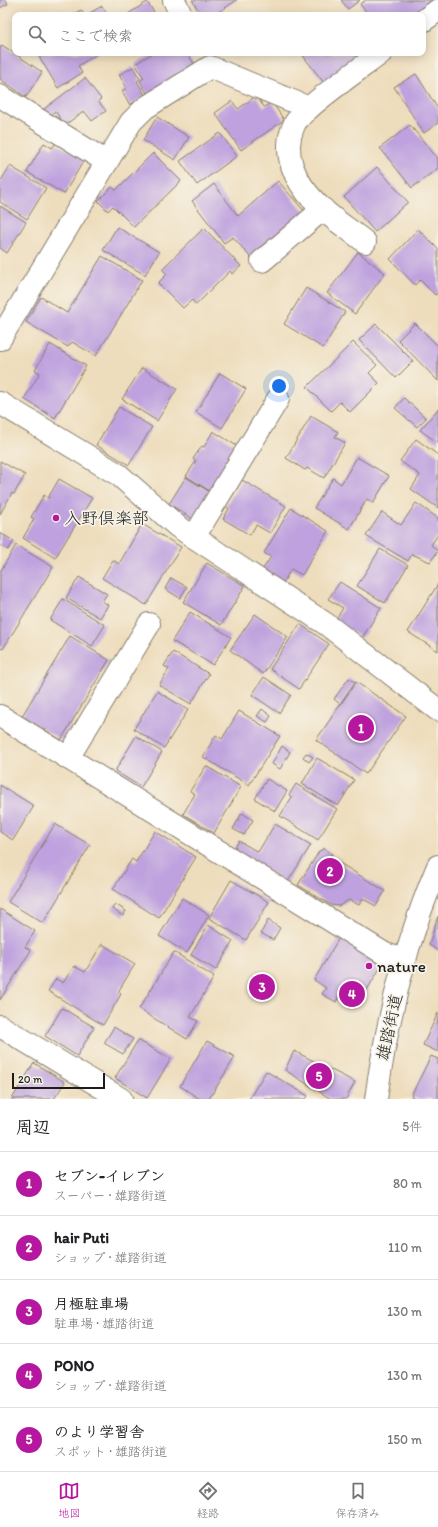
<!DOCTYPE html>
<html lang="ja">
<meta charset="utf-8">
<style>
:root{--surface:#fff;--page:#f6f6f6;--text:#202124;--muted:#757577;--line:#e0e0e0;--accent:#b5179e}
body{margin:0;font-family:Itim,"Klee One",sans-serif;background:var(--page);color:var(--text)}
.scale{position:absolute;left:12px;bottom:10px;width:93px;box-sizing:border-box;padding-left:4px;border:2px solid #1c1c1c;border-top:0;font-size:11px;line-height:14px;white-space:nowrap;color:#1c1c1c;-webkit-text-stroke:3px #f7f3e8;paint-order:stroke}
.you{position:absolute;left:279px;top:386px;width:14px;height:14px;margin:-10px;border:3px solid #fff;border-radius:50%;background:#1a73e8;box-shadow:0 0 0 6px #1a73e833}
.badge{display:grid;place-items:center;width:26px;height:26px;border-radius:50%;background:var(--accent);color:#fff;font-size:13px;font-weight:700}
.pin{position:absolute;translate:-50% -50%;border:2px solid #fff;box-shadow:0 1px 4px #0006}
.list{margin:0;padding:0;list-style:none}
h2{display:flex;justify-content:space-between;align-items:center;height:52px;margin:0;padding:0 16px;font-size:17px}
h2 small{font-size:13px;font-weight:400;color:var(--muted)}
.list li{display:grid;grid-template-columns:26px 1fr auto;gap:12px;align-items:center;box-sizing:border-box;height:64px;padding:0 16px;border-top:1px solid var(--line)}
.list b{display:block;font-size:15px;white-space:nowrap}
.list p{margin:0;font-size:13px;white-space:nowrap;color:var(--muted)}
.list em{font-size:13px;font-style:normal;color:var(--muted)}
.icon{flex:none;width:22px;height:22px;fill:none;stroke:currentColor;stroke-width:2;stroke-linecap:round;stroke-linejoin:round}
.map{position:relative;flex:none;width:438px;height:1099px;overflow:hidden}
.search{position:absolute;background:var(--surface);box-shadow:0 2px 10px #0003;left:12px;right:12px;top:12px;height:44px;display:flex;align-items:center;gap:10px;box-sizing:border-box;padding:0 14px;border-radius:8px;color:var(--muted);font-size:15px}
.sheet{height:372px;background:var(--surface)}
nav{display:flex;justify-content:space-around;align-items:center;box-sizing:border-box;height:56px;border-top:1px solid var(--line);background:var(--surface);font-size:11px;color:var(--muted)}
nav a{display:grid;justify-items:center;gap:2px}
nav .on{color:var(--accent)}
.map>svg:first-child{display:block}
.building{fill:#bea1de}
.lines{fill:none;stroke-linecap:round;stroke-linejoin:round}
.street-casing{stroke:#857c6c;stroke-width:24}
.secondary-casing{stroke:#857c6c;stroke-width:24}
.street{stroke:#fff;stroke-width:22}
.secondary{stroke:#fff;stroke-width:22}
.poi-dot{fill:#b5179e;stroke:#f7f3e8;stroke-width:1.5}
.labels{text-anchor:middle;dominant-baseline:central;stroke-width:3.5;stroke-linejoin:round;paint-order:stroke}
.poi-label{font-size:17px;fill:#1c1c1c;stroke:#f7f3e8;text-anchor:start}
.street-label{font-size:17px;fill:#1c1c1c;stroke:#f7f3e8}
</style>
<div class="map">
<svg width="438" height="1099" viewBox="0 0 438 1099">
<rect width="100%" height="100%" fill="#f7f3e8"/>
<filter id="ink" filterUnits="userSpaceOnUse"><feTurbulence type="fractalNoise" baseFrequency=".025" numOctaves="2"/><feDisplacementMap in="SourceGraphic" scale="8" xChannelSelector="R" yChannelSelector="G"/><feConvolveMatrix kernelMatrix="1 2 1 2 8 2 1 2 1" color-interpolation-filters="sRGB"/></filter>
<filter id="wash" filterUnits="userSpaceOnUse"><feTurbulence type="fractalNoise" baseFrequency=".012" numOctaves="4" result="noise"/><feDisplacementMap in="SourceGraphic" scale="16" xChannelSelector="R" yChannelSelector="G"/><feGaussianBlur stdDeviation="0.9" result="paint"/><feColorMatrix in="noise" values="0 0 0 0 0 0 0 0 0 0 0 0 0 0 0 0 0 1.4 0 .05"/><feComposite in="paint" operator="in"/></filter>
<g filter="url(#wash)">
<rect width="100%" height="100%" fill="#eeddbc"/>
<g id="blocks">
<g class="building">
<polygon points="0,0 6,0 8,4 0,8"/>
<polygon points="192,0 237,0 214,15 201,15"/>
<polygon points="341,0 360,0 348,9"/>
<polygon points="366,0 431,0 432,1 413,15 369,15 360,4"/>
<polygon points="147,2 154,12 149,15 129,15 128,14"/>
<polygon points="102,6 108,15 91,15 90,13"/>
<polygon points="81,10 84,15 72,15"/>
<polygon points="2,45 42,72 26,97 0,79 0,48"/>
<polygon points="37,53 98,53 78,66 82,73 58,88"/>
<polygon points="153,53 187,53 195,65 148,95 140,81 144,78 135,64"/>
<polygon points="301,53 365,53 324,83"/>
<polygon points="133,67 140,79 137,81 145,95 130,105 122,91 127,88 119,75"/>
<polygon points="416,74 438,109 438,123 424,133 394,87"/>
<polygon points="85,78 101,99 98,101 106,111 92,121 84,111 65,125 55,111 49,116 44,109"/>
<polygon points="256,96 264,107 272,102 284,120 241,150 215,113 232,101 238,109"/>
<polygon points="157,117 189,137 175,160 143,140"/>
<polygon points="410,125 438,159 438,168 412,188 380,148"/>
<polygon points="220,133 237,156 197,185 180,161"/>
<polygon points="44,143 52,148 56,143 84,160 64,194 27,172"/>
<polygon points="153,153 181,181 134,227 113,206 108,211 98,201 112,187 116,190"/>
<polygon points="10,166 46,188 27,219 0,202 0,182"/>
<polygon points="377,167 408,202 375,232 344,197"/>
<polygon points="278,181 306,213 252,259 233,237 224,243 192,201 214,184 238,216"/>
<polygon points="0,206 26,222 7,253 0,248"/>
<polygon points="117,227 159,252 145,275 103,250"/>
<polygon points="204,228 241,266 232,274 230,271 196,305 192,300 183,308 158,283 167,274 162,269"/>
<polygon points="418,229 438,249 438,293 435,295 420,280 415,285 390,259"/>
<polygon points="358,252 385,273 355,314 327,293"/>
<polygon points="102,256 142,280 96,356 72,342 68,347 26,322 41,297 67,313"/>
<polygon points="306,288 345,312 323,348 284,324"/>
<polygon points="415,323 438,346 438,381 398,340"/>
<polygon points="376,324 413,361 396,378 359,340"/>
<polygon points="353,342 377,365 369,373 379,383 350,412 340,402 331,411 307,387"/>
<polygon points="50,344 86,366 55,418 24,399 40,373 35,370"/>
<polygon points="142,368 177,389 157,421 122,399"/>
<polygon points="220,373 246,389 222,428 196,412"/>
<polygon points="404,398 426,418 417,427 395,408"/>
<polygon points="119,407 152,427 129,465 96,445"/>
<polygon points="438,409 438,443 420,430"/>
<polygon points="311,416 338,432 335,437 345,443 324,478 307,468 305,470 286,458"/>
<polygon points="213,431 240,448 213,493 186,476 196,461 193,459 202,446 204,447"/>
<polygon points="416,439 438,455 438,508 411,489 420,475 400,461"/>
<polygon points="357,457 389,476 373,503 367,499 349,529 314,508 333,478 341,484"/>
<polygon points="0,461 25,475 14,494 12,493 0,514"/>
<polygon points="186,477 213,494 196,521 169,504"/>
<polygon points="59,479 92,498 55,558 23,538 34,519 31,517 44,495 48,498"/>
<polygon points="242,480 286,506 270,533 256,525 250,535 223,519 229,509 226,506"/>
<polygon points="416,503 438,518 438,535 431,545 438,551 430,562 412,554 408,561 366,536 382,512 401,525"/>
<polygon points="291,508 328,531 302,575 291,569 283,583 262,570 271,557 264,553"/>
<polygon points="142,524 181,547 146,605 102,578 113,560 119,564"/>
<polygon points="0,533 14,541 8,550 0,545"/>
<polygon points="16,545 53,567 3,649 0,648 0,572"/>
<polygon points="380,549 408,565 385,603 357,586"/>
<polygon points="207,563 245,586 221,625 183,602"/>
<polygon points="79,577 107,594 102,601 108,605 100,618 66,598"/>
<polygon points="171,578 187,587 180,598 165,589"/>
<polygon points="340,582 381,608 362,638 335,621 343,608 328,599"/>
<polygon points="438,584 438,651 408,632"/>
<polygon points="63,599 105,625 92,646 50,620"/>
<polygon points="190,612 231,637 213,665 172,641"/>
<polygon points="255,614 288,637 263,674 230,650"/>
<polygon points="300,624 329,644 299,689 270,669"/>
<polygon points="70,636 109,660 61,740 22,716"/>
<polygon points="173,652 209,674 191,704 159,685 169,669 164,666"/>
<polygon points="264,677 291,695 279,713 252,695"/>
<polygon points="349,678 355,682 340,704 334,699"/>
<polygon points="356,682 406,716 366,774 316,740"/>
<polygon points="157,691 188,710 164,748 134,729"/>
<polygon points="262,709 271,716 267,722 257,716"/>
<polygon points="239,711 280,736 249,785 203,757 216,735 222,739"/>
<polygon points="136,736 162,752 141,787 115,771"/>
<polygon points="282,746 290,752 280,769 272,764"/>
<polygon points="306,753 313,757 309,762 303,757"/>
<polygon points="317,758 354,780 338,806 302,784"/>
<polygon points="206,766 241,787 214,833 183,814 195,794 190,791"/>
<polygon points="267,779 287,791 275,811 255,799"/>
<polygon points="296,784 337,809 318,840 280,816 292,797 289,795"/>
<polygon points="0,785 34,806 13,840 0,832"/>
<polygon points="242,813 253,820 244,835 233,829"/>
<polygon points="55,824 90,845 43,923 8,902"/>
<polygon points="275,824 311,845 287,883 233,850 239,841 258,852"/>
<polygon points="155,831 196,857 159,918 113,889 132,859 136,862"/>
<polygon points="323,848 332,854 330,857 385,891 376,906 363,899 359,905 349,900 339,906 331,905 298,885 320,850 321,851"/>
<polygon points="231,880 269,902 246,940 209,918"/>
<polygon points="182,898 209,915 187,953 159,936"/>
<polygon points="115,904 126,911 123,916 112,909"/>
<polygon points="0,909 35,931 25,947 31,950 0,1000"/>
<polygon points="438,916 438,951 429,945"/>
<polygon points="268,920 280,928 273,940 261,933"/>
<polygon points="208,925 233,941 216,970 191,955"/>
<polygon points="339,938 382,965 357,1006 339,996 336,1002 322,994 326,988 314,980"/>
<polygon points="102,944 135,964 118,992 121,994 103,1025 48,991 56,979 63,983 74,966 85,972"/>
<polygon points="174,952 214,977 190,1017 198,1021 187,1039 139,1009"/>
<polygon points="62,1008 94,1027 77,1056 45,1036"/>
<polygon points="438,1013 438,1052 423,1045"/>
<polygon points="114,1027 133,1039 123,1054 104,1043"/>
<polygon points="138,1040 171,1059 147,1098 115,1078"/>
<polygon points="207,1041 235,1057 209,1099 200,1099 180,1086"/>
<polygon points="294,1051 355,1082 346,1099 331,1099 285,1070"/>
<polygon points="431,1056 438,1059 438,1099 417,1099 411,1096"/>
<polygon points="34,1063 65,1082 54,1099 12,1099"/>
<polygon points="266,1071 308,1096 306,1099 249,1099"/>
</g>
</g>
</g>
<g filter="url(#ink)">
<use href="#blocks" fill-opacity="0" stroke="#857c6c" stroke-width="1"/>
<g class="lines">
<g class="street-casing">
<g id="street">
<polyline points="174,0 181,15"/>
<polyline points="423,21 438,10"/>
<polyline points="0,96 107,162"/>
<path d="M365 242C349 229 329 217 315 202 295 181 281 153 294 125 302 108 363 67 381 53"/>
<polyline points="262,261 323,209"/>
<polyline points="0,339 131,122 145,108 210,67 309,108"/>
<polyline points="0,403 119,475 177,526 326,624 438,710"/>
<polyline points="194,537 278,399"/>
<polyline points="0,716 385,954 404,960"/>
<polyline points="68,758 149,624"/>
<polyline points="0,1026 121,1099"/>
</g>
</g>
<g class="secondary-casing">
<path id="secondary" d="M376 1099C387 1019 406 941 438 866"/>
</g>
<use href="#street" class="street"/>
<use href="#secondary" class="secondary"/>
</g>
</g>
<g class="poi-dot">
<circle cx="56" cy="518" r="4"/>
<circle cx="369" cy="966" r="4"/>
</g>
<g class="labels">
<g class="poi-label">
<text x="64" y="518">入野倶楽部</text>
<text x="377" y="966">nature</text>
</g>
<g class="street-label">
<text transform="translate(389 1027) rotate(-78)">雄踏街道</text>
</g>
</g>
</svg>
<div class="scale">20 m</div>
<div class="you"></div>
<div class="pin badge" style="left:361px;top:728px">1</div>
<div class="pin badge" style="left:330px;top:871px">2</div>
<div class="pin badge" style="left:262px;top:987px">3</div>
<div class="pin badge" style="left:352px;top:994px">4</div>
<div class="pin badge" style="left:319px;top:1076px">5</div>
<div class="search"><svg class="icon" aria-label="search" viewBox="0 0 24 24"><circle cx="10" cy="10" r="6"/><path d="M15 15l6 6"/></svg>ここで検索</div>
</div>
<section class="sheet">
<h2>周辺<small>5件</small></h2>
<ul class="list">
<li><span class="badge">1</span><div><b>セブン-イレブン</b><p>スーパー · 雄踏街道</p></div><em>80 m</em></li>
<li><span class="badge">2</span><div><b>hair Puti</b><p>ショップ · 雄踏街道</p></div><em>110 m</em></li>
<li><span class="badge">3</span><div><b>月極駐車場</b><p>駐車場 · 雄踏街道</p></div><em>130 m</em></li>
<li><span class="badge">4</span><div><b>PONO</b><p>ショップ · 雄踏街道</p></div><em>130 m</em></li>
<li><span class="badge">5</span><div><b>のより学習舎</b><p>スポット · 雄踏街道</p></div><em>150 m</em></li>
</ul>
</section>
<nav>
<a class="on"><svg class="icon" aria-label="map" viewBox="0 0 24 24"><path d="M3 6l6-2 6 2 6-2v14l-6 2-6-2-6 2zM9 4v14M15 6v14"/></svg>地図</a>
<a><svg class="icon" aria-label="directions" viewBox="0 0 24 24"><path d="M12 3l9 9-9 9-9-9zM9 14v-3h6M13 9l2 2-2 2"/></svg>経路</a>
<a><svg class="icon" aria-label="saved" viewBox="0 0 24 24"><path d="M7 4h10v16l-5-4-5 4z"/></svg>保存済み</a>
</nav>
